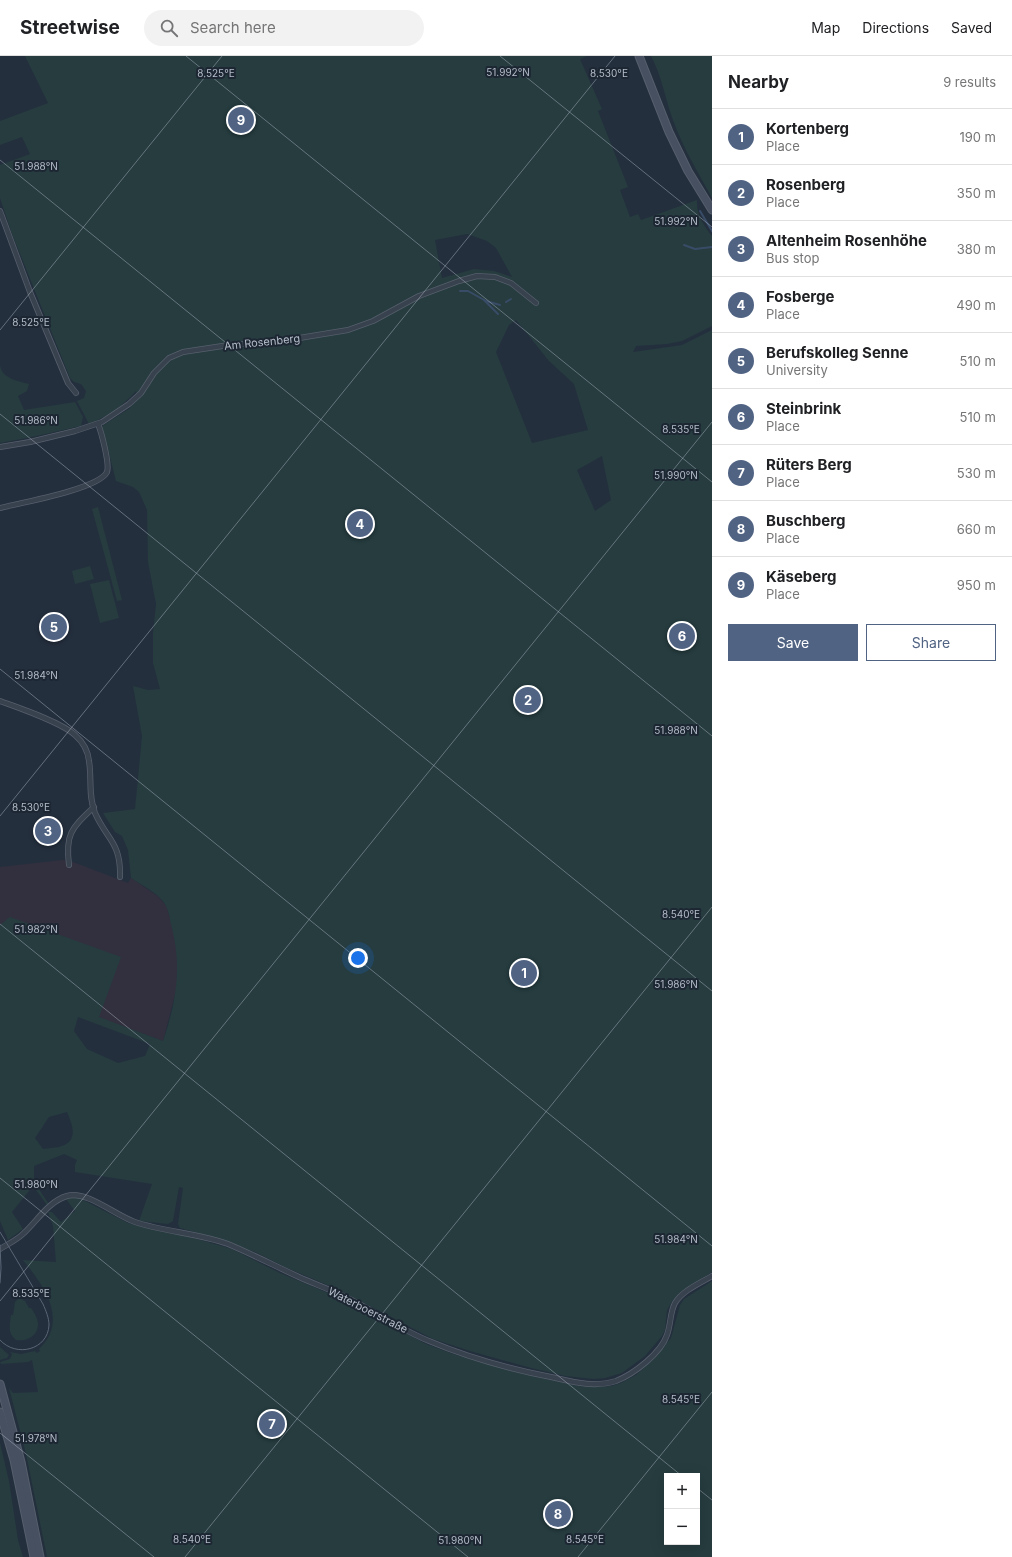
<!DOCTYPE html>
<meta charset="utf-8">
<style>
:root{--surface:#fff;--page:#f2f2f2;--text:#202124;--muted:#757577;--line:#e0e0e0;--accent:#506383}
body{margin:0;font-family:Inter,sans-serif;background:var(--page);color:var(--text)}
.controls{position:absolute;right:12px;bottom:12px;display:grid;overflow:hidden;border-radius:0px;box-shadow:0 4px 16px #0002}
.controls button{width:36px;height:36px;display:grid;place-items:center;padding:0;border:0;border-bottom:1px solid var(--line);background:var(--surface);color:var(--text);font:20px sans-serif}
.you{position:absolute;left:358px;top:902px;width:14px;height:14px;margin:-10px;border:3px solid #fff;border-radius:50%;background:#1a73e8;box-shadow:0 0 0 6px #1a73e833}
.badge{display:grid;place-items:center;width:26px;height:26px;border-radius:50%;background:var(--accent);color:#fff;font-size:13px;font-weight:700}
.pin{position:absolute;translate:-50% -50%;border:2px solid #fff;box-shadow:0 1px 4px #0006}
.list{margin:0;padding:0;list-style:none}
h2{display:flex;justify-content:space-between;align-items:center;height:52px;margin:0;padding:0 16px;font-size:17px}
h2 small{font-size:13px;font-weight:400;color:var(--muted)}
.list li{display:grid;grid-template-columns:26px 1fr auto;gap:12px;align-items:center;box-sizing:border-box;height:56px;padding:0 16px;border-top:1px solid var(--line)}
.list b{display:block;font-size:15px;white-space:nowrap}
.list p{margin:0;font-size:13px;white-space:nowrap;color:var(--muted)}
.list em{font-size:13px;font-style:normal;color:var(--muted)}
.actions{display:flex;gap:8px;padding:12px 16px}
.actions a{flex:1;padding:9px 0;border:1px solid var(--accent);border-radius:0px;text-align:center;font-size:14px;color:var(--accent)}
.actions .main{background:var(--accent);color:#fff}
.icon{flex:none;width:22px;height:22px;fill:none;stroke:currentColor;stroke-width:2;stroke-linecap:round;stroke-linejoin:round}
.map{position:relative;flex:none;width:712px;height:1501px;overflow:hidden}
header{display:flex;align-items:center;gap:24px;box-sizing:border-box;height:56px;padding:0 20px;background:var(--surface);border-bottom:1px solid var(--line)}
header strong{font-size:19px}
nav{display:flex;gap:22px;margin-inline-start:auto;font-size:14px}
.search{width:280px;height:36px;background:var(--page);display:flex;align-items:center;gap:10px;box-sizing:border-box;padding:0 14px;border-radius:22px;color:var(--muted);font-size:15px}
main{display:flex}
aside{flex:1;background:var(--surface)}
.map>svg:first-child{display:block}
.medical{fill:#32303f}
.green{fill:#263c3f;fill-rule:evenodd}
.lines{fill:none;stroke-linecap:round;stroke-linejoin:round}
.stream{stroke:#394c67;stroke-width:2}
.street-casing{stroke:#565f6c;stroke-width:6}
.secondary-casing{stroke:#565f6c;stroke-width:9}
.street{stroke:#38414e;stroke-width:4.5}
.secondary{stroke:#465061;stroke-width:7}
.tram{stroke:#5a6575;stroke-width:1}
.ticks{fill:none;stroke:#b4bcc9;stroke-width:1;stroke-opacity:0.45}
.labels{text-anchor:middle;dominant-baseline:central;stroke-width:4;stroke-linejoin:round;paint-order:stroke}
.street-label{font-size:11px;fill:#b4bcc9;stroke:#1d2633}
.ticks-label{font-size:10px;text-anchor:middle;fill:#b4bcc9;stroke:#1d2633;stroke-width:4;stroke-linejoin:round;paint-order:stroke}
</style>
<header>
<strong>Streetwise</strong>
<div class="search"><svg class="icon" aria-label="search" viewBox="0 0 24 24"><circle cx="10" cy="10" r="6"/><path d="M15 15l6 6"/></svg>Search here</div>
<nav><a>Map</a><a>Directions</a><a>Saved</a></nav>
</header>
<main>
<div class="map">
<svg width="712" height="1501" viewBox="0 0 712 1501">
<rect width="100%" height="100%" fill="#242f3e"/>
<polygon class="medical" points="63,804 73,806 128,827 131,822 159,841 167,851 176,884 178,905 177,931 163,985 0,926 0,811"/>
<g class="green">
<path d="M25 0H587L580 3 602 53 598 55 628 131 620 134 630 161 638 158 641 164 697 144C696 158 704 170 712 180V270L682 285 667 288 636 290 633 296 682 289 712 274V1216L673 1244 667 1254 665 1274 662 1280 645 1300 622 1317 605 1322 594 1323 565 1320 531 1312 470 1295 433 1283 337 1233 287 1212 255 1196 212 1181 180 1172 178 1168 183 1132 179 1131 173 1165 168 1168 139 1165 152 1128 75 1116V1109L77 1104 64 1098 34 1110V1126L49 1148 47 1149 33 1130 12 1156 23 1173 8 1184 0 1165V869L10 861 121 901 99 961 163 985C177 945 182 909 171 868 169 859 168 850 161 843 154 835 140 828 131 822L128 794 122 780 115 776 103 757 135 753 142 680 133 630 148 634 160 633 153 607V577L156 548 148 506 147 454 139 436 133 431 116 425 102 370 130 352 139 342 136 335C123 350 108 360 89 368L77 345 84 342 86 335 81 328 74 326 70 322 12 178 0 142V109L30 98 22 81 0 89V65L48 47ZM467 178 487 185 496 192 512 221 494 215 474 213 442 222 435 184ZM516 264 549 305 574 328 588 374 532 387 496 296 509 269ZM602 400 611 444 595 455 577 414ZM78 961 150 988 145 1000 118 1007 87 993 74 975ZM67 1056C73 1070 79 1086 59 1091 54 1092 48 1092 43 1093L35 1082 49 1061Z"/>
<path d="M651 0H712V142C698 116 683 92 673 64 665 43 662 20 651 0Z"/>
<path d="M0 310C3 323 18 325 29 328L27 335 18 340 24 354 75 346 83 361 81 370 32 381 0 387Z"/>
<polygon points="98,451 122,544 117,545 92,453"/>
<polygon points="90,510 94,523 75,528 72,515"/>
<polygon points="109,524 119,562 100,567 90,528"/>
<path d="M72 1142H78L87 1146 128 1167 138 1170 194 1182 232 1193 280 1217 340 1242 426 1288 456 1299 516 1316 578 1330 596 1331 612 1330 621 1327 636 1319 653 1303 671 1282 680 1249 684 1243 712 1225V1501H47L26 1398 9 1332 13 1337 38 1336 32 1304 28 1306 1 1308 0 1306 10 1303 12 1298 10 1296 21 1298 35 1295 37 1297 40 1295 39 1293C69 1264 44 1230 23 1204L56 1206 53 1170 48 1156H52L61 1166 75 1155 66 1143ZM667 1420H697V1486H667Z"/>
<path d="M19 1242 25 1245 29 1252H31C34 1256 37 1261 38 1267 39 1279 27 1286 16 1284 7 1277 10 1268 11 1259H13L15 1246Z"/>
<polygon points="0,1291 9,1299 7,1302 0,1304"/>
<polygon points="0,1387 9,1425 18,1484 23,1501 0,1501"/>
</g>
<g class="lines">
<g class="stream">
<polyline points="700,155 712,175"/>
<polyline points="684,189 695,193 712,191"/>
<polyline points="460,235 468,235 486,245 500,249"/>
<polyline points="484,244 498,258"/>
<polyline points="506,246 511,243"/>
</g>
<g class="street-casing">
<g id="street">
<polyline points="0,155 30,236 68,327 76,337"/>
<polyline points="0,391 30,386 75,375 102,366 129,348 141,337 154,317 169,302 183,296 229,289 275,286 348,274 373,265 419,240 459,225 477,220 495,221 511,227 536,247"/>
<path d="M0 452C20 447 99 433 107 416 110 408 101 375 98 368"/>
<path d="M0 645C19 652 61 666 75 679 83 686 88 695 89 705 92 723 88 740 95 757 107 784 121 786 120 821"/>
<path d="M69 809C65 777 72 772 94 751"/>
<path d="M0 1193C8 1188 17 1184 24 1177 37 1165 49 1145 67 1140 87 1134 116 1160 135 1166 165 1176 198 1177 228 1188 252 1198 275 1210 299 1221 319 1230 340 1237 359 1248 382 1260 404 1275 429 1285 467 1301 510 1313 551 1321 573 1326 594 1332 616 1325 634 1318 661 1297 667 1279 671 1268 670 1256 675 1247 682 1235 700 1227 712 1220"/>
</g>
</g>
<g class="secondary-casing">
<g id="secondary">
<polyline points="639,0 669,76 688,115 712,154"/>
<polyline points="0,1328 21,1406 40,1501"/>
<polyline points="0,1356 14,1404 34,1501"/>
</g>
</g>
<use href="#street" class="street"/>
<use href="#secondary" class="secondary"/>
<g class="tram">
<path d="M0 1176 43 1248C46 1255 49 1262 49 1269 48 1294 16 1302 0 1284"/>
<polyline points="0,1189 1,1212 0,1227"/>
</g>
</g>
<path class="ticks" d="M186 0 712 426M500 0 712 171M0 104 712 680M0 274 222 0M0 358 712 935M0 613 712 1190M0 760 615 0M0 868 682 1420M0 1122 468 1501M0 1245 712 366M0 1377 154 1501M697 1432 712 1444M185 1501 712 851M578 1501 712 1336"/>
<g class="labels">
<g class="street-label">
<text transform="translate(262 286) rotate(-6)">Am Rosenberg</text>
<text transform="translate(368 1254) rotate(27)">Waterboerstraße</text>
</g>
</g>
<g class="ticks-label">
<text x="508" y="20">51.992°N</text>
<text x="609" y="21">8.530°E</text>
<text x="216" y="21">8.525°E</text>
<text x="36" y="114">51.988°N</text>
<text x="676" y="169">51.992°N</text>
<text x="31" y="270">8.525°E</text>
<text x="36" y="368">51.986°N</text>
<text x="681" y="377">8.535°E</text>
<text x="676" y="423">51.990°N</text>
<text x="36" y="623">51.984°N</text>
<text x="676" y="678">51.988°N</text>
<text x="31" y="755">8.530°E</text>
<text x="681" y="862">8.540°E</text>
<text x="36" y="877">51.982°N</text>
<text x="676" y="932">51.986°N</text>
<text x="36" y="1132">51.980°N</text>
<text x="676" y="1187">51.984°N</text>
<text x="31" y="1241">8.535°E</text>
<text x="681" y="1347">8.545°E</text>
<text x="36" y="1386">51.978°N</text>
<text x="192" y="1487">8.540°E</text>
<text x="585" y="1487">8.545°E</text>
<text x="460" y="1488">51.980°N</text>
</g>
</svg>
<div class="controls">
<button>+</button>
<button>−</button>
</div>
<div class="you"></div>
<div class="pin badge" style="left:524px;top:917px">1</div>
<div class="pin badge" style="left:528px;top:644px">2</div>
<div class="pin badge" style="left:48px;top:775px">3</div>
<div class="pin badge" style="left:360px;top:468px">4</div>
<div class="pin badge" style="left:54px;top:571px">5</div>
<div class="pin badge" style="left:682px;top:580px">6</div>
<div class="pin badge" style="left:272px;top:1368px">7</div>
<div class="pin badge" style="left:558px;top:1458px">8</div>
<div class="pin badge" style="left:241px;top:64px">9</div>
</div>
<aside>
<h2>Nearby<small>9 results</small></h2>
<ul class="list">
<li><span class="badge">1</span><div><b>Kortenberg</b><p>Place</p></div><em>190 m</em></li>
<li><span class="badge">2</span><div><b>Rosenberg</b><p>Place</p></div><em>350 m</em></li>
<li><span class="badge">3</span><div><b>Altenheim Rosenhöhe</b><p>Bus stop</p></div><em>380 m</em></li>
<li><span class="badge">4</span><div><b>Fosberge</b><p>Place</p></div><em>490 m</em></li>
<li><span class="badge">5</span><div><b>Berufskolleg Senne</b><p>University</p></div><em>510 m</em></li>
<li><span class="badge">6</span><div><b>Steinbrink</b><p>Place</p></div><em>510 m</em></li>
<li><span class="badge">7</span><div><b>Rüters Berg</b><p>Place</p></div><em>530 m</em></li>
<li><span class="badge">8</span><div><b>Buschberg</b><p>Place</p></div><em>660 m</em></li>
<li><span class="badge">9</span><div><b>Käseberg</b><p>Place</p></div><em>950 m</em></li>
</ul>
<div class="actions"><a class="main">Save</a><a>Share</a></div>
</aside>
</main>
